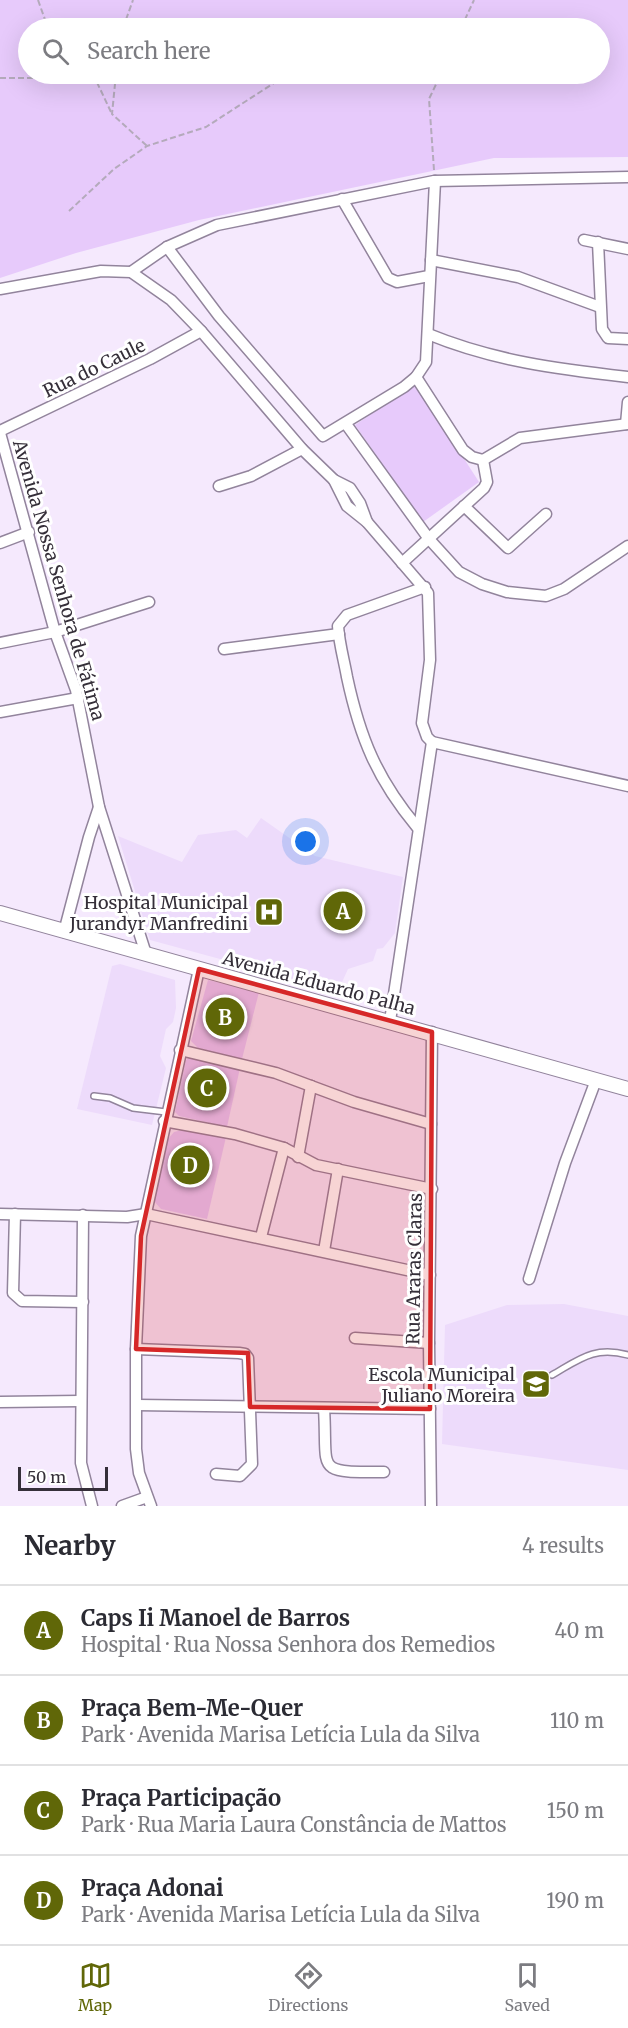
<!DOCTYPE html>
<meta charset="utf-8">
<style>
:root{--surface:#fff;--page:#f2f2f3;--text:#2b2b33;--muted:#7c7c81;--line:#e1e1e2;--accent:#606708}
body{margin:0;font-family:Merriweather,serif;background:var(--page);color:var(--text)}
.scale{position:absolute;left:18px;bottom:15px;width:90px;box-sizing:border-box;padding-left:6px;border:3px solid #352f39;border-top:0;font-size:16px;line-height:21px;white-space:nowrap;color:#352f39;-webkit-text-stroke:4px #fff;paint-order:stroke}
.you{position:absolute;left:306px;top:842px;width:21px;height:21px;margin:-15px;border:4px solid #fff;border-radius:50%;background:#1a73e8;box-shadow:0 0 0 9px #1a73e833}
.badge{display:grid;place-items:center;width:39px;height:39px;border-radius:50%;background:var(--accent);color:#fff;font-size:20px;font-weight:700}
.pin{position:absolute;translate:-50% -50%;border:3px solid #fff;box-shadow:0 2px 6px #0006}
.list{margin:0;padding:0;list-style:none}
h2{display:flex;justify-content:space-between;align-items:center;height:78px;margin:0;padding:0 24px;font-size:26px}
h2 small{font-size:20px;font-weight:400;color:var(--muted)}
.list li{display:grid;grid-template-columns:39px 1fr auto;gap:18px;align-items:center;box-sizing:border-box;height:90px;padding:0 24px;border-top:2px solid var(--line)}
.list b{display:block;font-size:22px;white-space:nowrap}
.list p{margin:0;font-size:20px;white-space:nowrap;color:var(--muted)}
.list em{font-size:20px;font-style:normal;color:var(--muted)}
.icon{flex:none;width:33px;height:33px;fill:none;stroke:currentColor;stroke-width:2;stroke-linecap:round;stroke-linejoin:round}
.map{position:relative;flex:none;width:628px;height:1506px;overflow:hidden}
.search{position:absolute;background:var(--surface);box-shadow:0 6px 24px #0002;left:18px;right:18px;top:18px;height:66px;display:flex;align-items:center;gap:15px;box-sizing:border-box;padding:0 21px;border-radius:33px;color:var(--muted);font-size:22px}
.sheet{height:438px;background:var(--surface)}
nav{display:flex;justify-content:space-around;align-items:center;box-sizing:border-box;height:84px;border-top:2px solid var(--line);background:var(--surface);font-size:16px;color:var(--muted)}
nav a{display:grid;justify-items:center;gap:3px}
nav .on{color:var(--accent)}
.map>svg:first-child{display:block}
.built{fill:#eddbfb}
.green{fill:#e7cafb;fill-rule:evenodd}
.lines{fill:none;stroke-linecap:round;stroke-linejoin:round}
.service-casing{stroke:#92849c;stroke-width:8}
.minor-casing{stroke:#92849c;stroke-width:13}
.tertiary-casing{stroke:#92849c;stroke-width:16}
.path{stroke:#b4aabb;stroke-width:2;stroke-dasharray:6 3;stroke-linecap:butt}
.service{stroke:#fff;stroke-width:5}
.minor{stroke:#fff;stroke-width:10}
.tertiary{stroke:#fff;stroke-width:14}
.marked{fill:#d62828;fill-opacity:0.2;stroke:#d62828;stroke-width:4.5;stroke-linejoin:round}
.labels{text-anchor:middle;dominant-baseline:central;stroke-width:6;stroke-linejoin:round;paint-order:stroke}
.street-label{font-size:18px;fill:#352f39;stroke:#fff}
.poi-label{font-size:18px;fill:#352f39;stroke:#fff;text-anchor:end}
</style>
<div class="map">
<svg width="628" height="1506" viewBox="0 0 628 1506">
<rect width="100%" height="100%" fill="#f5e9fd"/>
<g class="built">
<polygon points="261,818 315,856 403,877 395,933 383,948 377,949 373,961 348,969 338,991 150,940 118,836 182,862 198,835 236,830 247,838"/>
<polygon points="120,964 175,980 176,1008 173,1022 166,1029 160,1056 166,1068 152,1125 77,1109 112,966"/>
<polygon points="564,1304 628,1316 628,1470 442,1444 445,1325 507,1305"/>
</g>
<g class="green">
<path d="M0 0H628V157L494 158 199 220 76 253 0 278ZM28 28H600V74H28Z"/>
<polygon points="416,384 479,482 423,522 355,425"/>
<polygon points="208,980 259,992 242,1059 198,1048 191,1041"/>
<polygon points="190,1057 240,1068 227,1127 179,1116 175,1112 186,1060"/>
<polygon points="186,1129 226,1137 207,1219 161,1209 154,1201 168,1139 174,1132"/>
</g>
<g class="lines">
<g class="service-casing">
<g id="service">
<polyline points="94,1096 110,1098 133,1108 166,1112"/>
<path d="M552 1375C580 1359 594 1346 628 1355"/>
</g>
</g>
<g class="minor-casing">
<g id="minor">
<polyline points="342,199 388,278 397,282 429,276"/>
<polyline points="584,240 628,249"/>
<polyline points="598,242 602,329 608,338 628,339"/>
<polyline points="167,247 219,316 323,436 404,387 416,377 426,362 435,181"/>
<polyline points="431,260 518,277 600,307"/>
<polyline points="131,272 167,247 217,225 434,181 628,177"/>
<polyline points="0,289 101,271 131,272 171,300 201,331 302,449 334,480 350,488 360,503 367,522"/>
<path d="M428 334C494 361 557 369 628 377"/>
<polyline points="416,377 463,450 472,457 483,460"/>
<polyline points="346,424 429,539 459,572 482,584 507,592 546,596 564,589 628,546"/>
<polyline points="626,424 628,402"/>
<polyline points="0,431 150,359 201,331"/>
<polyline points="0,433 55,632 76,690 99,807 146,954"/>
<polyline points="483,460 520,438 628,424"/>
<polyline points="334,480 347,506 367,522 428,593 430,660 422,723 427,737 432,742"/>
<polyline points="219,486 251,476 302,449"/>
<polyline points="464,506 508,548 546,514"/>
<polyline points="0,543 29,532"/>
<polyline points="402,563 484,488 487,482 483,460"/>
<polyline points="0,643 55,632 149,602"/>
<polyline points="224,649 339,634"/>
<polyline points="0,712 78,698"/>
<path d="M417 827C377 779 360 738 347 677 344 660 339 643 338 626L347 615 425 587"/>
<polyline points="64,932 89,837 99,807"/>
<polyline points="390,1021 432,742 628,786"/>
<polyline points="180,1050 276,1073 354,1102 431,1124"/>
<polyline points="164,1121 235,1134 284,1148 316,1165 432,1189"/>
<polyline points="298,1157 311,1086"/>
<polyline points="0,1214 127,1217 146,1214 430,1275"/>
<polyline points="15,1214 13,1293 22,1301 83,1302"/>
<polyline points="83,1215 81,1463 92,1506"/>
<polyline points="261,1237 284,1148"/>
<polyline points="324,1251 338,1169"/>
<polyline points="529,1279 565,1163 596,1080"/>
<polyline points="355,1338 429,1343"/>
<polyline points="136,1349 239,1353 245,1354 248,1358 252,1464 240,1476 216,1474"/>
<polyline points="0,1402 80,1401"/>
<polyline points="137,1405 430,1409"/>
<path d="M324 1408C328 1473 313 1472 384 1472"/>
<polyline points="122,1506 147,1497"/>
<polyline points="151,1506 139,1473 136,1449 136,1349 141,1236 199,969"/>
<polyline points="431,1506 429,1343 432,1032"/>
</g>
</g>
<g class="tertiary-casing">
<polyline id="tertiary" points="0,913 628,1089"/>
</g>
<g class="path">
<polyline points="38,0 48,28"/>
<polyline points="123,28 133,0"/>
<polyline points="461,28 474,0"/>
<polyline points="93,74 111,112"/>
<polyline points="116,74 112,114 147,146"/>
<polyline points="380,74 439,76"/>
<polyline points="0,78 39,78 43,74"/>
<polyline points="434,170 429,99 441,74"/>
<polyline points="69,211 114,169 147,146 206,127 274,83 322,74"/>
</g>
<use href="#service" class="service"/>
<use href="#minor" class="minor"/>
<use href="#tertiary" class="tertiary"/>
</g>
<path class="marked" d="M199 969 432 1032 430 1409 250 1407 248 1353 136 1349 141 1236Z"/>
<defs>
<g id="hospital-square" transform="scale(1.5)"><rect x="-9" y="-9" width="18" height="18" rx="4" fill="#606708" stroke="#fff"/><path d="M-5-5h3v3.5h4V-5h3V5h-3V1.5h-4V5h-3Z" fill="#fff"/></g>
<g id="school-square" transform="scale(1.5)"><rect x="-9" y="-9" width="18" height="18" rx="4" fill="#606708" stroke="#fff"/><path d="M0-5L7-2L0 1L-7-2ZM-4 1L0 2.5L4 1V4Q0 6-4 4Z" fill="#fff"/></g>
</defs>
<g fill-rule="evenodd">
<use href="#hospital-square" x="269" y="912"/>
<use href="#school-square" x="536" y="1384"/>
</g>
<g class="labels">
<g class="street-label">
<text transform="translate(94 368) rotate(-26)">Rua do Caule</text>
<text transform="translate(59 580) rotate(74)">Avenida Nossa Senhora de Fátima</text>
<text transform="translate(319 983) rotate(15)">Avenida Eduardo Palha</text>
<text transform="translate(414 1269) rotate(-89)">Rua Araras Claras</text>
</g>
<g class="poi-label">
<text x="248" y="902">Hospital Municipal<tspan x="248" dy="21">Jurandyr Manfredini</tspan></text>
<text x="515" y="1374">Escola Municipal<tspan x="515" dy="21">Juliano Moreira</tspan></text>
</g>
</g>
</svg>
<div class="scale">50 m</div>
<div class="you"></div>
<div class="pin badge" style="left:343px;top:911px">A</div>
<div class="pin badge" style="left:225px;top:1017px">B</div>
<div class="pin badge" style="left:207px;top:1088px">C</div>
<div class="pin badge" style="left:190px;top:1165px">D</div>
<div class="search"><svg class="icon" aria-label="search" viewBox="0 0 24 24"><circle cx="10" cy="10" r="6"/><path d="M15 15l6 6"/></svg>Search here</div>
</div>
<section class="sheet">
<h2>Nearby<small>4 results</small></h2>
<ul class="list">
<li><span class="badge">A</span><div><b>Caps Ii Manoel de Barros</b><p>Hospital · Rua Nossa Senhora dos Remedios</p></div><em>40 m</em></li>
<li><span class="badge">B</span><div><b>Praça Bem-Me-Quer</b><p>Park · Avenida Marisa Letícia Lula da Silva</p></div><em>110 m</em></li>
<li><span class="badge">C</span><div><b>Praça Participação</b><p>Park · Rua Maria Laura Constância de Mattos</p></div><em>150 m</em></li>
<li><span class="badge">D</span><div><b>Praça Adonai</b><p>Park · Avenida Marisa Letícia Lula da Silva</p></div><em>190 m</em></li>
</ul>
</section>
<nav>
<a class="on"><svg class="icon" aria-label="map" viewBox="0 0 24 24"><path d="M3 6l6-2 6 2 6-2v14l-6 2-6-2-6 2zM9 4v14M15 6v14"/></svg>Map</a>
<a><svg class="icon" aria-label="directions" viewBox="0 0 24 24"><path d="M12 3l9 9-9 9-9-9zM9 14v-3h6M13 9l2 2-2 2"/></svg>Directions</a>
<a><svg class="icon" aria-label="saved" viewBox="0 0 24 24"><path d="M7 4h10v16l-5-4-5 4z"/></svg>Saved</a>
</nav>
